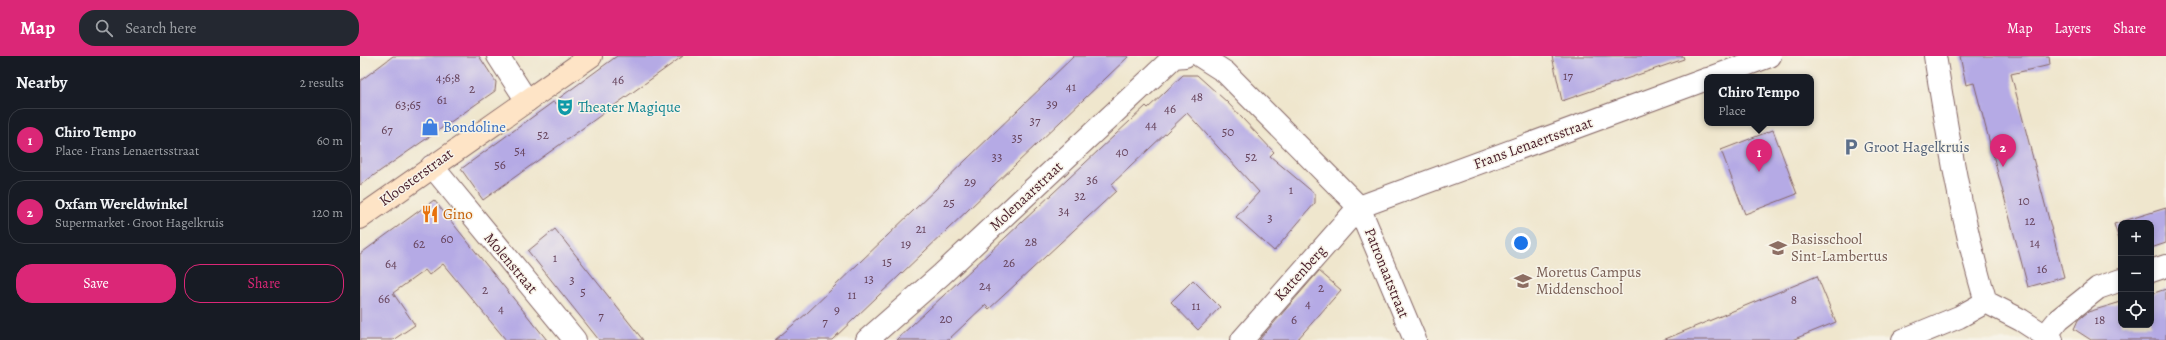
<!DOCTYPE html>
<meta charset="utf-8">
<style>
:root{--surface:#171b24;--page:#242831;--text:#f1f3f6;--muted:#9ea1a6;--line:#363941;--accent:#db2777}
body{margin:0;font-family:Alegreya,serif;background:var(--page);color:var(--text)}
.controls{position:absolute;right:12px;bottom:12px;display:grid;overflow:hidden;border-radius:8px;box-shadow:0 2px 6px #0003}
.controls button{width:36px;height:36px;display:grid;place-items:center;padding:0;border:0;border-bottom:1px solid var(--line);background:var(--surface);color:var(--text);font:20px sans-serif}
.you{position:absolute;left:1161px;top:187px;width:14px;height:14px;margin:-10px;border:3px solid #fff;border-radius:50%;background:#1a73e8;box-shadow:0 0 0 6px #1a73e833}
.badge{display:grid;place-items:center;width:26px;height:26px;border-radius:50%;background:var(--accent);color:#fff;font-size:13px;font-weight:700}
.pin{position:absolute;translate:-50% -33px;filter:drop-shadow(0 1px 2px #0008)}
.pin::after{content:'';position:absolute;top:21px;width:14px;height:12px;background:inherit;clip-path:polygon(0 0,100% 0,50% 100%)}
.popup{position:absolute;left:1344px;top:18px;width:110px;height:52px;box-sizing:border-box;display:grid;place-content:center;border-radius:8px;background:var(--surface);filter:drop-shadow(0 1px 3px #0005);font-size:13px;white-space:nowrap;color:var(--muted)}
.popup b{font-size:15px;color:var(--text)}
.popup::after{content:'';position:absolute;left:50%;top:100%;margin-left:-8px;border:8px solid transparent;border-top-color:var(--surface)}
.list{margin:0;padding:0;list-style:none}
h2{display:flex;justify-content:space-between;align-items:center;height:52px;margin:0;padding:0 16px;font-size:17px}
h2 small{font-size:13px;font-weight:400;color:var(--muted)}
.list li{display:grid;grid-template-columns:26px 1fr auto;gap:12px;align-items:center;box-sizing:border-box;height:64px;margin:0 8px 8px;padding:0 8px;border:1px solid var(--line);border-radius:16px}
.list b{display:block;font-size:15px;white-space:nowrap}
.list p{margin:0;font-size:13px;white-space:nowrap;color:var(--muted)}
.list em{font-size:13px;font-style:normal;color:var(--muted)}
.actions{display:flex;gap:8px;padding:12px 16px}
.actions a{flex:1;padding:9px 0;border:1px solid var(--accent);border-radius:16px;text-align:center;font-size:14px;color:var(--accent)}
.actions .main{background:var(--accent);color:#fff}
.icon{flex:none;width:22px;height:22px;fill:none;stroke:currentColor;stroke-width:2;stroke-linecap:round;stroke-linejoin:round}
.map{position:relative;flex:none;width:1806px;height:284px;overflow:hidden}
header{display:flex;align-items:center;gap:24px;box-sizing:border-box;height:56px;padding:0 20px;background:var(--accent);color:#fff}
header strong{font-size:19px}
nav{display:flex;gap:22px;margin-inline-start:auto;font-size:14px}
.search{width:280px;height:36px;background:var(--page);display:flex;align-items:center;gap:10px;box-sizing:border-box;padding:0 14px;border-radius:16px;color:var(--muted);font-size:15px}
main{display:flex}
aside{flex:1;background:var(--surface)}
.map>svg:first-child{display:block}
.building{fill:#b5aae5}
.lines{fill:none;stroke-linecap:round;stroke-linejoin:round}
.minor-casing{stroke:#846564;stroke-width:24}
.secondary-casing{stroke:#846564;stroke-width:24}
.minor{stroke:#fff;stroke-width:22}
.secondary{stroke:#fee4c6;stroke-width:22}
.labels{text-anchor:middle;dominant-baseline:central;stroke-width:3;stroke-linejoin:round;paint-order:stroke}
.number-label{font-size:13px;fill:#65425a}
.culture-label{font-size:15px;fill:#0d838f;stroke:#f7f3e8;text-anchor:start}
.shop-label{font-size:15px;fill:#366cbe;stroke:#f7f3e8;text-anchor:start}
.street-label{font-size:15px;fill:#4a1f2b;stroke:#f7f3e8}
.service-label{font-size:15px;fill:#4e5e75;stroke:#f7f3e8;text-anchor:start}
.food-label{font-size:15px;fill:#c56008;stroke:#f7f3e8;text-anchor:start}
.education-label{font-size:15px;fill:#785e54;stroke:#f7f3e8;text-anchor:start}
</style>
<header>
<strong>Map</strong>
<div class="search"><svg class="icon" aria-label="search" viewBox="0 0 24 24"><circle cx="10" cy="10" r="6"/><path d="M15 15l6 6"/></svg>Search here</div>
<nav><a>Map</a><a>Layers</a><a>Share</a></nav>
</header>
<main>
<aside>
<h2>Nearby<small>2 results</small></h2>
<ul class="list">
<li><span class="badge">1</span><div><b>Chiro Tempo</b><p>Place · Frans Lenaertsstraat</p></div><em>60 m</em></li>
<li><span class="badge">2</span><div><b>Oxfam Wereldwinkel</b><p>Supermarket · Groot Hagelkruis</p></div><em>120 m</em></li>
</ul>
<div class="actions"><a class="main">Save</a><a>Share</a></div>
</aside>
<div class="map">
<svg width="1806" height="284" viewBox="0 0 1806 284">
<rect width="100%" height="100%" fill="#f7f3e8"/>
<filter id="ink" filterUnits="userSpaceOnUse"><feTurbulence type="fractalNoise" baseFrequency=".025" numOctaves="2"/><feDisplacementMap in="SourceGraphic" scale="8" xChannelSelector="R" yChannelSelector="G"/><feConvolveMatrix kernelMatrix="1 2 1 2 8 2 1 2 1" color-interpolation-filters="sRGB"/></filter>
<filter id="wash" filterUnits="userSpaceOnUse"><feTurbulence type="fractalNoise" baseFrequency=".012" numOctaves="4" result="noise"/><feDisplacementMap in="SourceGraphic" scale="16" xChannelSelector="R" yChannelSelector="G"/><feGaussianBlur stdDeviation="0.9" result="paint"/><feColorMatrix in="noise" values="0 0 0 0 0 0 0 0 0 0 0 0 0 0 0 0 0 1.4 0 .05"/><feComposite in="paint" operator="in"/></filter>
<g filter="url(#wash)">
<rect width="100%" height="100%" fill="#efe6cd"/>
<g id="blocks">
<g class="building">
<polygon points="33,0 119,0 136,26 135,35 0,129 0,25"/>
<polygon points="257,0 323,0 123,144 101,113 193,46 203,50 198,43"/>
<polygon points="714,0 769,0 472,284 415,284 446,258"/>
<polygon points="1192,0 1323,0 1324,3 1202,45"/>
<polygon points="1600,0 1689,0 1690,9 1651,18 1704,221 1668,231 1614,27 1606,29"/>
<polygon points="823,19 837,19 867,46 914,96 910,100 955,138 955,147 914,195 876,161 899,136 827,57 751,129 756,135 629,253 625,249 588,284 536,284 786,50 788,52"/>
<polygon points="1413,74 1437,138 1385,158 1361,94"/>
<polygon points="74,144 145,232 187,284 146,284 83,208 69,219 65,214 33,237 55,269 33,284 0,284 0,198"/>
<polygon points="1806,152 1806,187 1791,192 1791,167 1761,167 1761,190 1754,168"/>
<polygon points="195,173 222,207 283,284 239,284 168,195"/>
<polygon points="959,215 981,234 937,284 899,284"/>
<polygon points="1457,220 1476,266 1432,284 1303,284"/>
<polygon points="833,224 860,251 838,274 811,246"/>
<polygon points="1806,233 1806,284 1731,284 1714,273 1718,264 1728,256 1761,246 1761,269 1791,269 1791,238"/>
</g>
</g>
</g>
<g filter="url(#ink)">
<use href="#blocks" fill-opacity="0" stroke="#846564" stroke-width="1"/>
<g class="lines">
<g class="minor-casing">
<g id="minor">
<polyline points="138,0 167,45"/>
<polyline points="840,0 865,16 999,151 1055,284"/>
<path d="M1575 0C1588 81 1602 168 1626 246L1661 264 1692 284"/>
<polyline points="1353,21 1410,0"/>
<polyline points="72,110 215,284"/>
<polyline points="1791,215 1806,210"/>
<polyline points="1686,279 1699,263 1738,232 1761,224"/>
<polyline points="507,284 581,219 814,1 825,0"/>
<polyline points="882,284 999,151 1347,23"/>
<polyline points="1543,284 1599,261 1626,246"/>
</g>
</g>
<g class="secondary-casing">
<polyline id="secondary" points="0,162 231,0"/>
</g>
<use href="#minor" class="minor"/>
<use href="#secondary" class="secondary"/>
</g>
</g>
<defs>
<g id="theatre-bare" transform="scale(1.38)"><path d="M-5-5.5Q0-4 5-5.5V0Q5 5 0 6Q-5 5-5 0ZM-3.3-2.5H-1v1.5H-3.3ZM1-2.5H3.3v1.5H1ZM-2.8 1Q0 5.5 2.8 1Z" fill="#0f9aa8" stroke="#f7f3e8" stroke-width="2.5" paint-order="stroke"/></g>
<g id="shop-bare" transform="scale(1.38)"><path d="M-5-2.5h2.3a2.7 3.5 0 0 1 5.4 0H5L5.5 6h-11ZM-1.5-2.5h3a1.5 2.3 0 0 0-3 0Z" fill="#3f7fe0" stroke="#f7f3e8" stroke-width="2.5" paint-order="stroke"/></g>
<g id="parking-bare" transform="scale(1.38)"><path d="M-3.5-5.5H1a3.5 3.5 0 0 1 0 7H-1V5.5H-3.5ZM-1-3.4V-.6H.8a1.4 1.4 0 0 0 0-2.8Z" fill="#5c6f8a" stroke="#f7f3e8" stroke-width="2.5" paint-order="stroke"/></g>
<g id="restaurant-bare" transform="scale(1.38)"><path d="M-5-6h1v4h1v-4h1v4h1v-4h1v5L-1.5 .5V6h-2V.5L-5-1ZM5-6V6H3V1.5H1.5Q1.5-4 5-6Z" fill="#e8710a" stroke="#f7f3e8" stroke-width="2.5" paint-order="stroke"/></g>
<g id="school-bare" transform="scale(1.38)"><path d="M0-5L7-2L0 1L-7-2ZM-4 1L0 2.5L4 1V4Q0 6-4 4Z" fill="#8d6e63" stroke="#f7f3e8" stroke-width="2.5" paint-order="stroke"/></g>
</defs>
<g fill-rule="evenodd">
<use href="#theatre-bare" x="205" y="51"/>
<use href="#shop-bare" x="70" y="71"/>
<use href="#parking-bare" x="1491" y="91"/>
<use href="#restaurant-bare" x="70" y="158"/>
<use href="#school-bare" x="1418" y="192"/>
<use href="#school-bare" x="1163" y="225"/>
</g>
<g class="labels">
<g class="number-label">
<text x="1208" y="19">17</text>
<text x="88" y="21">4;6;8</text>
<text x="258" y="23">46</text>
<text x="711" y="30">41</text>
<text x="112" y="32">2</text>
<text x="837" y="40">48</text>
<text x="82" y="43">61</text>
<text x="692" y="47">39</text>
<text x="48" y="48">63;65</text>
<text x="810" y="52">46</text>
<text x="675" y="64">37</text>
<text x="791" y="68">44</text>
<text x="27" y="73">67</text>
<text x="868" y="75">50</text>
<text x="183" y="78">52</text>
<text x="657" y="81">35</text>
<text x="160" y="94">54</text>
<text x="762" y="95">40</text>
<text x="637" y="100">33</text>
<text x="891" y="100">52</text>
<text x="140" y="108">56</text>
<text x="732" y="123">36</text>
<text x="610" y="125">29</text>
<text x="931" y="133">1</text>
<text x="720" y="139">32</text>
<text x="1664" y="144">10</text>
<text x="589" y="146">25</text>
<text x="704" y="154">34</text>
<text x="910" y="161">3</text>
<text x="1670" y="164">12</text>
<text x="561" y="172">21</text>
<text x="87" y="182">60</text>
<text x="671" y="185">28</text>
<text x="1675" y="186">14</text>
<text x="59" y="187">62</text>
<text x="546" y="187">19</text>
<text x="195" y="201">1</text>
<text x="527" y="205">15</text>
<text x="649" y="206">26</text>
<text x="31" y="207">64</text>
<text x="1682" y="212">16</text>
<text x="509" y="222">13</text>
<text x="212" y="223">3</text>
<text x="625" y="229">24</text>
<text x="961" y="231">2</text>
<text x="125" y="233">2</text>
<text x="223" y="235">5</text>
<text x="492" y="238">11</text>
<text x="24" y="242">66</text>
<text x="1434" y="243">8</text>
<text x="948" y="247">4</text>
<text x="836" y="249">11</text>
<text x="141" y="252">4</text>
<text x="477" y="253">9</text>
<text x="241" y="259">7</text>
<text x="586" y="262">20</text>
<text x="934" y="263">6</text>
<text x="1740" y="263">18</text>
<text x="465" y="265">7</text>
</g>
<g class="culture-label">
<text x="218" y="51">Theater Magique</text>
</g>
<g class="shop-label">
<text x="83" y="71">Bondoline</text>
</g>
<g class="street-label">
<text transform="translate(1173 87) rotate(-20)">Frans Lenaertsstraat</text>
<text transform="translate(56 121) rotate(-36)">Kloosterstraat</text>
<text transform="translate(666 140) rotate(-43)">Molenaarstraat</text>
<text transform="translate(151 207) rotate(50)">Molenstraat</text>
<text transform="translate(940 217) rotate(-48)">Kattenberg</text>
<text transform="translate(1027 217) rotate(68)">Patronaatstraat</text>
</g>
<g class="service-label">
<text x="1504" y="91">Groot Hagelkruis</text>
</g>
<g class="food-label">
<text x="83" y="158">Gino</text>
</g>
<g class="education-label">
<text x="1431" y="183">Basisschool<tspan x="1431" dy="17">Sint-Lambertus</tspan></text>
<text x="1176" y="216">Moretus Campus<tspan x="1176" dy="17">Middenschool</tspan></text>
</g>
</g>
</svg>
<div class="controls">
<button>+</button>
<button>−</button>
<button><svg class="icon" aria-label="locate" viewBox="0 0 24 24"><circle cx="12" cy="12" r="6"/><path d="M12 2v4M12 18v4M2 12h4M18 12h4"/></svg></button>
</div>
<div class="you"></div>
<div class="pin badge" style="left:1399px;top:116px">1</div>
<div class="popup"><b>Chiro Tempo</b>Place</div>
<div class="pin badge" style="left:1643px;top:111px">2</div>
</div>
</main>
